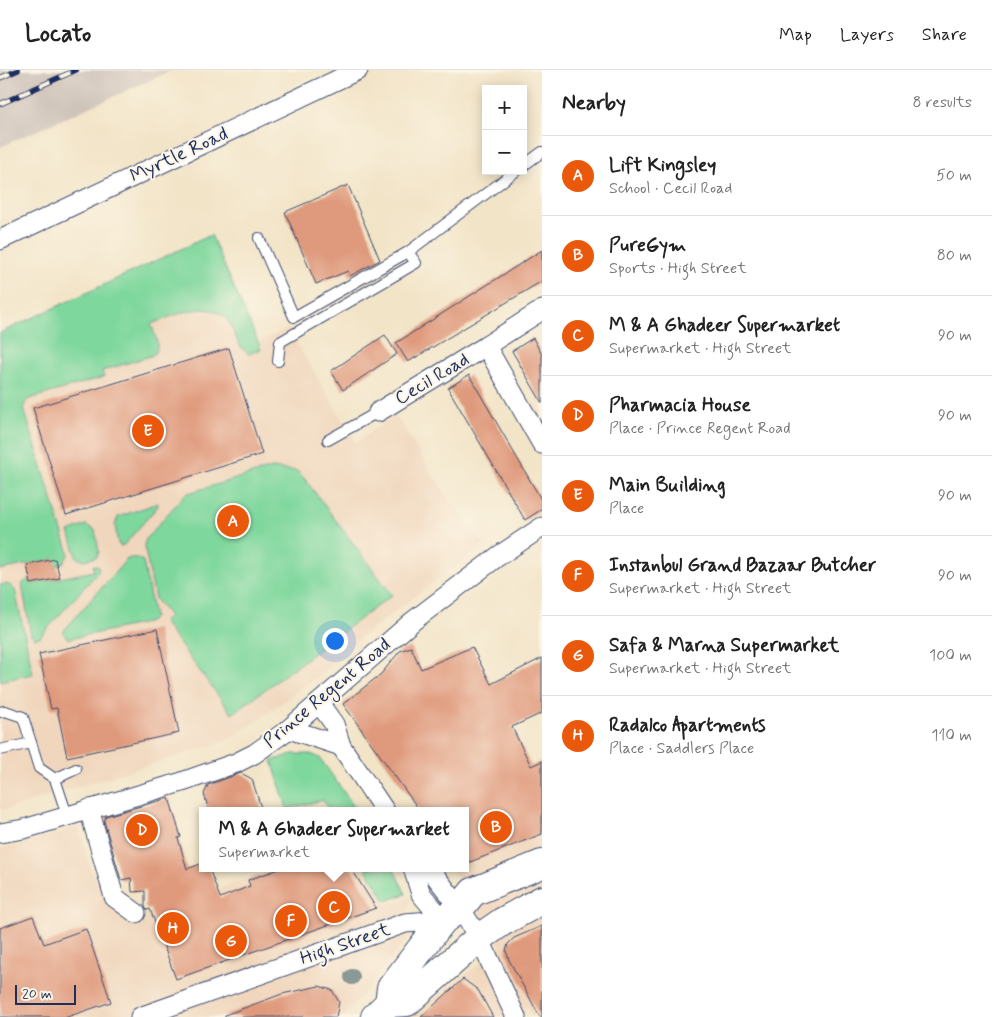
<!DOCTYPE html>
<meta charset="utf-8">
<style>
:root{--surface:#fff;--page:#f2f2f2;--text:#222;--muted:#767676;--line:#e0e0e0;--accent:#ea580c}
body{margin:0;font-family:Mynerve,sans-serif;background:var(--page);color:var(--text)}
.controls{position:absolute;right:15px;top:15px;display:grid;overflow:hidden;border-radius:0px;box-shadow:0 2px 12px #0003}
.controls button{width:45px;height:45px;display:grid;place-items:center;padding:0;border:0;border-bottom:1px solid var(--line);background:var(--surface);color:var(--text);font:25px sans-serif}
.scale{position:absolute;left:15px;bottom:12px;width:61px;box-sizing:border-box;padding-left:5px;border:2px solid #1b2f5e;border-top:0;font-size:14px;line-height:18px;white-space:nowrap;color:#1b2f5e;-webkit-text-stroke:4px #fcf5e5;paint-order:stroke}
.you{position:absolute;left:334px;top:570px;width:18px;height:18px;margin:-12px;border:4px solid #fff;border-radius:50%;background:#1a73e8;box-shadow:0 0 0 8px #1a73e833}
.badge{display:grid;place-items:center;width:32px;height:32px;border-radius:50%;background:var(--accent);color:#fff;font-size:16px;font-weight:700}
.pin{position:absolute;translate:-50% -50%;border:2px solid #fff;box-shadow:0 1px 5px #0006}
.popup{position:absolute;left:199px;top:737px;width:270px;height:65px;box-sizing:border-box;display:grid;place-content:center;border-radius:0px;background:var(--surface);filter:drop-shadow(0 1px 4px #0005);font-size:16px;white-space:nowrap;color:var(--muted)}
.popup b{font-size:19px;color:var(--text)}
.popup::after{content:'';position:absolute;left:50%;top:100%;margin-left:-10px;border:10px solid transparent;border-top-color:var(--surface)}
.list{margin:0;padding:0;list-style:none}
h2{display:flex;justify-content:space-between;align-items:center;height:65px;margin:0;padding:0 20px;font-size:21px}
h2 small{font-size:16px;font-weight:400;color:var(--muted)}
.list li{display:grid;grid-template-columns:32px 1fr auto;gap:15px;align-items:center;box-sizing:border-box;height:80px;padding:0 20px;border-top:1px solid var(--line)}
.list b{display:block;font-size:19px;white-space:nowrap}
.list p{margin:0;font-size:16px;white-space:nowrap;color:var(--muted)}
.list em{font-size:16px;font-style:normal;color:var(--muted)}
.map{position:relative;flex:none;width:542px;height:947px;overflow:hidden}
header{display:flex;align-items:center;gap:30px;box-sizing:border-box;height:70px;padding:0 25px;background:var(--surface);border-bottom:1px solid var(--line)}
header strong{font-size:24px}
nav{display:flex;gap:28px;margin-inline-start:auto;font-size:18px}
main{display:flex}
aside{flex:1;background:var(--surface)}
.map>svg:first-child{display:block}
.built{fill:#f0d6bc}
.industrial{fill:#cec2b9}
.green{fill:#7ed79d;stroke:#4c837e}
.building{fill:#df997c}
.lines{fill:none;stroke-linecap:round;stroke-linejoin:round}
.lane-casing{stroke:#3b4a6e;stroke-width:12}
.street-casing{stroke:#3b4a6e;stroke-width:21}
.primary-casing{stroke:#3b4a6e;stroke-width:30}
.lane{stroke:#fff;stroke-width:10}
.street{stroke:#fff;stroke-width:19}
.primary{stroke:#fff;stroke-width:28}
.rail-casing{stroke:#1b2f5e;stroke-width:5.5}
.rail{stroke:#fcf5e5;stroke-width:4;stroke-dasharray:11;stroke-linecap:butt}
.tree{fill:#8a9896}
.labels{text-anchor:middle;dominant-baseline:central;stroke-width:4;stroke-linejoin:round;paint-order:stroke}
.street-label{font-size:19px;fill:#1b2f5e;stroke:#fcf5e5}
</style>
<header>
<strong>Locato</strong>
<nav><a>Map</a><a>Layers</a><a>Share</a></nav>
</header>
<main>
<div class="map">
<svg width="542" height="947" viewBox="0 0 542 947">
<rect width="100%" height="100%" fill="#fcf5e5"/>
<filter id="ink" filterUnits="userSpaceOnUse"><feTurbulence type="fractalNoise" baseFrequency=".02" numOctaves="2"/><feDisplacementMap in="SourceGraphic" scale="10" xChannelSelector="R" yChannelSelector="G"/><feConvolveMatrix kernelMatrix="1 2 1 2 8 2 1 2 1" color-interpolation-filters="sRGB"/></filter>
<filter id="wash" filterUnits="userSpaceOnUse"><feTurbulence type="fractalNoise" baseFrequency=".0096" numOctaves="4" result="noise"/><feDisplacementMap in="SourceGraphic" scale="20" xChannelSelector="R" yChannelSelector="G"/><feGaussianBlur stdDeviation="1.12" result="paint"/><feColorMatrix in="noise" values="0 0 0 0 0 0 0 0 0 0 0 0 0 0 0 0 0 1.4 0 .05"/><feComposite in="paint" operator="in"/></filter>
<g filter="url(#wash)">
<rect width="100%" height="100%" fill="#f2e4c7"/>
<g class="built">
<polygon points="211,165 258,272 288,258 356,373 395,345 448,428 484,474 356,571 328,598 253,654 223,672 6,739 0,739 0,263"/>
<polygon points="542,715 542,942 532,946 528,937 506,947 411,947 501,877 451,798 465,798 465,745"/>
<polygon points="78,757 93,805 112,837 132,850 277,798 361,798 386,835 410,828 408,839 408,867 373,912 343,947 0,947 0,779"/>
</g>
<polygon class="industrial" points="0,0 173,0 0,77"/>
<g class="green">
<path d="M211 165 261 279 249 284C239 278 236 268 232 258 216 224 177 245 151 254 154 263 162 277 153 285L102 301 104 307 29 329 25 333 24 339 69 484 64 492 56 496 54 489 0 500V263Z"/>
<polygon points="272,398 297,401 304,408 392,525 232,644 163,552 169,546 155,529 144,475 146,469 185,424"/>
<polygon points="158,433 158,436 124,475 121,476 118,474 115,455 118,447"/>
<polygon points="86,455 95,460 99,482 97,487 85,490 77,488 69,462"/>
<polygon points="131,488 137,488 143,491 154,547 150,552 68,569 63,563 65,559 127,489"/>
<polygon points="93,495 98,496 99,499 98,502 40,567 34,568 31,565 22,514 30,508 31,514 94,501"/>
<polygon points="6,514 11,516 15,520 33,604 0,611 0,515"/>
<polygon points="292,684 311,684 320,688 357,741 330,741 323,730 287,739 272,691"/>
<polygon points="365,798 393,798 406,824 386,831"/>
</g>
<g id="blocks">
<g class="building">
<polygon points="348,115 380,190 350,206 348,201 316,214 285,142"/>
<polygon points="542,180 542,211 408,292 396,273"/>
<polygon points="385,265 397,284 343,320 331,301"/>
<polygon points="533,268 542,285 542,333 512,281"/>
<polygon points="229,278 262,384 66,445 33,338"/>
<polygon points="469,305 542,431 542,439 525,450 448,318"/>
<polygon points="55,489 60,508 31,514 27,495"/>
<polygon points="157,559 179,663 67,687 57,638 51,639 39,584"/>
<polygon points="411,577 421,599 472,577 491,614 542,588 542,643 512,657 531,696 542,691 542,764 465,794 465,741 420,741 343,634 381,604 400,581"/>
<polygon points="241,703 252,709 262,741 209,741 204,724 208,715"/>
<polygon points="169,728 181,767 178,768 187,799 203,793 203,798 209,798 220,828 250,816 248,810 282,798 351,798 376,838 176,909 150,839 147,840 145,837 145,821 132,822 131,808 121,810 104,751 106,746"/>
<polygon points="33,846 44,874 86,859 111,932 67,947 0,947 0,858"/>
<polygon points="542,856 542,947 540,947 509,890 506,881 508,874 514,868"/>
<polygon points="463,909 478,920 493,947 421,947"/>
<polygon points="319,916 332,920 339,932 336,947 225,947 225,945 282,924"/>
</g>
</g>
</g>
<g filter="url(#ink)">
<use href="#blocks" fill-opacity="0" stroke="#3b4a6e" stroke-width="1"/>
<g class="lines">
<g class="lane-casing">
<g id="lane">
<polyline points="523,96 542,82"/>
<polyline points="259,168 294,247 408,182 516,101"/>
<polyline points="278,291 280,272 416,193 408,182"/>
<polyline points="328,370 378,342"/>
<polyline points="0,642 5,641 23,647 39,698 55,709 67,745"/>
<polyline points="0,680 31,673"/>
<polyline points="55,709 76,699"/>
</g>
</g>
<g class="street-casing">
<g id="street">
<polyline points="0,170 358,0"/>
<polyline points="486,276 542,374"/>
<polyline points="378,342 486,276 542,240"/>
<polyline points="319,633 334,654 341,676 385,741"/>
<polyline points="289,659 341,676"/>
<polyline points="89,739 114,827 136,843"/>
<polyline points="0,763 24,759 182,712 236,693 254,684 289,659 413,551 497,487 542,457"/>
<polyline points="413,798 421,824 443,850"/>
<polyline points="429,798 460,838 479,868 516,947"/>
<polyline points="140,947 405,853 443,850"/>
</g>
</g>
<g class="primary-casing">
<g id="primary">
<polyline points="389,933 407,932 479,868 502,852 542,830"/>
<polyline points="375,947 389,933 391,918 443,850 460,838 473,822 542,794"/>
</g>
</g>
<use href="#lane" class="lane"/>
<use href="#street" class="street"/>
<use href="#primary" class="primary"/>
<g class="rail-casing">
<g id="rail">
<polyline points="0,8 18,0"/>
<polyline points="0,34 76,0"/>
</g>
</g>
<use href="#rail" class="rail"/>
</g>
<circle class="tree" cx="352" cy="907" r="8"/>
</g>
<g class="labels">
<g class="street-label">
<text transform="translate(179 85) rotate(-25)">Myrtle Road</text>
<text transform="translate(432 309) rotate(-31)">Cecil Road</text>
<text transform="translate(327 623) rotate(-40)">Prince Regent Road</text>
<text transform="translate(345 874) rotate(-19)">High Street</text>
</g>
</g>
</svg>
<div class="controls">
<button>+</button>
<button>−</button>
</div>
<div class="scale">20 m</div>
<div class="you"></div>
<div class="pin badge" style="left:233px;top:451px">A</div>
<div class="pin badge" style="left:496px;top:757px">B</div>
<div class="pin badge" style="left:334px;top:837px">C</div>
<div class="popup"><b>M &amp; A Ghadeer Supermarket</b>Supermarket</div>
<div class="pin badge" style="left:142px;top:760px">D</div>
<div class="pin badge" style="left:148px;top:361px">E</div>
<div class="pin badge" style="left:291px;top:851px">F</div>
<div class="pin badge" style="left:231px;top:871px">G</div>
<div class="pin badge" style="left:173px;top:858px">H</div>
</div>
<aside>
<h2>Nearby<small>8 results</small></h2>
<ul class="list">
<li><span class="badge">A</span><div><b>Lift Kingsley</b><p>School · Cecil Road</p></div><em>50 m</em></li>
<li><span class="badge">B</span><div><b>PureGym</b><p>Sports · High Street</p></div><em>80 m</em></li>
<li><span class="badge">C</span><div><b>M &amp; A Ghadeer Supermarket</b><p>Supermarket · High Street</p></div><em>90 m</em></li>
<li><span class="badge">D</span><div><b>Pharmacia House</b><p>Place · Prince Regent Road</p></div><em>90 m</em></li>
<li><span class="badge">E</span><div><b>Main Building</b><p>Place</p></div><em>90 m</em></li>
<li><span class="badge">F</span><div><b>Instanbul Grand Bazaar Butcher</b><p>Supermarket · High Street</p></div><em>90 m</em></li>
<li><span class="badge">G</span><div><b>Safa &amp; Marna Supermarket</b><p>Supermarket · High Street</p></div><em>100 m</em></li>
<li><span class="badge">H</span><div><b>Radalco Apartments</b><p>Place · Saddlers Place</p></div><em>110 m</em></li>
</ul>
</aside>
</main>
